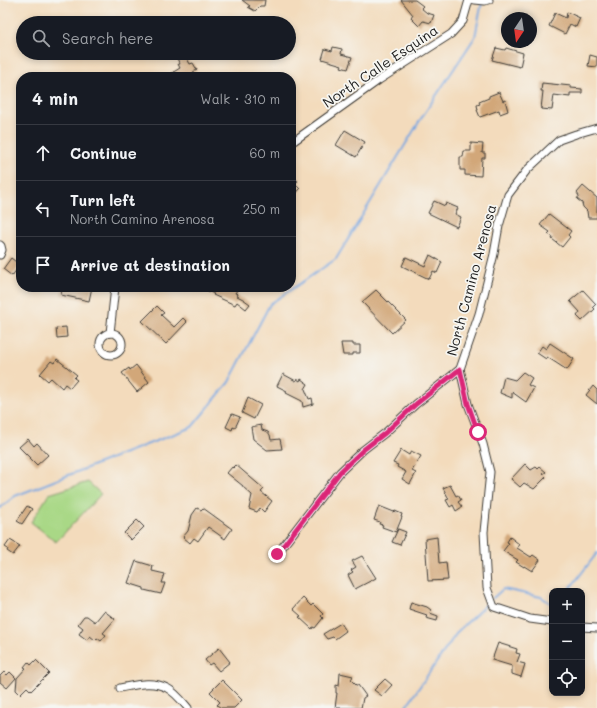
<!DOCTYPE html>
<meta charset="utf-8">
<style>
:root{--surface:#171b24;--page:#242831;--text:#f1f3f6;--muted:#9ea1a6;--line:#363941}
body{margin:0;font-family:Mali,sans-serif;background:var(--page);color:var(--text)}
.controls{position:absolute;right:12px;bottom:12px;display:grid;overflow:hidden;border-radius:8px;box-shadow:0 2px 6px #0003}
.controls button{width:36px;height:36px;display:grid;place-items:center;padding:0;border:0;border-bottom:1px solid var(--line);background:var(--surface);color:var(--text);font:20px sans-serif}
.compass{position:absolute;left:501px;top:12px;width:36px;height:36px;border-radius:50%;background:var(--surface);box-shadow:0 2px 6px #0003;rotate:193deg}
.stop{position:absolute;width:12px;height:12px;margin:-9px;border:3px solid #db2777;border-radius:50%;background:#fff}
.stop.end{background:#db2777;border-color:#fff;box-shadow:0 1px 4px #0008}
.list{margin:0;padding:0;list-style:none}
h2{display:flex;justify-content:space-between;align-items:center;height:52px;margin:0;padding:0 16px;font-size:17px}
h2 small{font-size:13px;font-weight:400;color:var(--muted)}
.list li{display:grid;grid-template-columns:26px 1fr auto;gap:12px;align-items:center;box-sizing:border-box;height:56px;padding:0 16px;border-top:1px solid var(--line)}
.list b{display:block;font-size:15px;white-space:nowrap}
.list p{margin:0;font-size:13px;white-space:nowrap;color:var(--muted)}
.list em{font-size:13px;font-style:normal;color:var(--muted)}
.icon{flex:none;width:22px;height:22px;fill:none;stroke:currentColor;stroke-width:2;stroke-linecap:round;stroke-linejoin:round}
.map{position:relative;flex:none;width:597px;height:708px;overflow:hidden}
.search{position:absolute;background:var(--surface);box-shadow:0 2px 6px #0003;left:16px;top:16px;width:280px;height:44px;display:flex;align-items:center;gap:10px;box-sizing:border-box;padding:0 14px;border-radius:22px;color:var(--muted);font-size:15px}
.panel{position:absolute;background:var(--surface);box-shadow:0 2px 6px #0003;left:16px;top:72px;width:280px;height:220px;border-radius:16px}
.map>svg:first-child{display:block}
.green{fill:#a9d886;stroke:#627a51}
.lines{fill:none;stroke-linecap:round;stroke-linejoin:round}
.stream{stroke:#75a6e0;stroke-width:2}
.building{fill:#d2a779}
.minor-casing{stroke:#3c3934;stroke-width:9}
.minor{stroke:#fff;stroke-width:7}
.route{stroke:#db2777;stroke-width:5}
.labels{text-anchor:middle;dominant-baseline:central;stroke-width:3.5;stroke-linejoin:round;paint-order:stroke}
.street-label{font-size:14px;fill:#1c1c1c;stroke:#f6f6f2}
</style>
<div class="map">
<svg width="597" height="708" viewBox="0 0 597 708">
<rect width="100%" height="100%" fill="#f6f6f2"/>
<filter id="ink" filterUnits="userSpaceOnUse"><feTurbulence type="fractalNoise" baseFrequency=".025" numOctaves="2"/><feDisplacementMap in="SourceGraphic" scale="8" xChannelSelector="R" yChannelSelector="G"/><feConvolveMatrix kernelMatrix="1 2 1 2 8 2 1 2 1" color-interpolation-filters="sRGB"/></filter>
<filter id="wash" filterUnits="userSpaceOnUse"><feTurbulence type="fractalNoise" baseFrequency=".012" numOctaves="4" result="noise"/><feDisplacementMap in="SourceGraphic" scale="16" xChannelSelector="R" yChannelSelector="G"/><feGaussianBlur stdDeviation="0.9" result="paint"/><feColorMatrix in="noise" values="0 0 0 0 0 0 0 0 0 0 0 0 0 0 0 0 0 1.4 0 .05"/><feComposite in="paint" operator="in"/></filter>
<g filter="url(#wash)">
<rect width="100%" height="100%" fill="#f3dbbc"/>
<polygon class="green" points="88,482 101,494 56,542 31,522 49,494"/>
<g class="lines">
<g class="stream">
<polyline points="0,508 15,496 192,427 229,382 270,304 336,259 422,117 475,37 482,2"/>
<polyline points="568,591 597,553"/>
<polyline points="493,598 503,589 541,597 552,604"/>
<polyline points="405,708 458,631 490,601"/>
</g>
</g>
<g id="blocks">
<g class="building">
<polygon points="242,0 265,0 264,6 260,6 255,11 248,7 250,6"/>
<polygon points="401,0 415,0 423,6 421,8 427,13 434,15 431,23 423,21 419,26 411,18 413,15"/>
<polygon points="567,12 580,18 576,27 570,24 565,34 549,26 555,13 566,18"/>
<polygon points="333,47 342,49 341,54 352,57 348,69 341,67 342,65 322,59 325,49 332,51"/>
<polygon points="496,48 505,50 506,48 523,53 520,67 492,60"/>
<polygon points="178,53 184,53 190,64 193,63 197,70 193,72 196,77 174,77 172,73 180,68 178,64 180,64 175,55"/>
<polygon points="590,55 597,57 597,67 588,66"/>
<polygon points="542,83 571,86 571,88 582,89 582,93 570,93 570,97 554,95 552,110 541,109 543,91 541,91"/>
<polygon points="499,92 503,101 505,100 508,111 500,114 499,110 480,117 477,110 478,110 477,105 480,104 479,102 489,98 489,96"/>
<polygon points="345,130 365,142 356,157 336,145"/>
<polygon points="471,143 483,144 482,153 485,153 485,158 482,158 481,176 465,175 465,170 460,170 460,157 463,157 464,151 471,151"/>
<polygon points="291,175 298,181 295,184 300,189 291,199"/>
<polygon points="583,186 597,198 597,218 588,218 587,211 583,207 582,203 577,199 579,196 577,193"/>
<polygon points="434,201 445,206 446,203 458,208 455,214 461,217 457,227 428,213"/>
<polygon points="549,214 571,231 568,235 570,237 562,247 552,239 553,237 548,234 550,232 540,225"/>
<polygon points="430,255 442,262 437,273 433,271 429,279 402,266 406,257 425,266"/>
<polygon points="11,258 20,265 12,276 3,269"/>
<polygon points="62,287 92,287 89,301 61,295"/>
<polygon points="210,287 229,287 237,290 235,293 238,294 237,296 243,299 250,304 246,309 237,302 235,305 213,295 214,294 208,291"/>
<polygon points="376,290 406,320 392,333 362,302"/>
<polygon points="583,290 596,304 593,307 595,309 582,321 577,316 580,312 570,301"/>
<polygon points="157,306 164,313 161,315 174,327 183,318 187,322 166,344 142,321"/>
<polygon points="66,327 67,337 57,338 56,328"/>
<polygon points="341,343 353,343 353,345 360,345 360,353 353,353 353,355 343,355"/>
<polygon points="550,343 574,359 567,370 547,357 546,359 537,353 542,346 546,349"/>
<polygon points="57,359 77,375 74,378 77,380 70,388 65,384 62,388 51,378 48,381 40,374 51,361 54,363"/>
<polygon points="136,365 149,382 137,392 122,373 129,368 130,370"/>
<polygon points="523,372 532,378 528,385 534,388 526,402 512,392 512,398 500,393 504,377 515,380"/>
<polygon points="283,374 296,381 297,379 300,381 301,379 308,384 305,389 309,399 312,398 313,404 303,407 302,401 286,393 287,391 277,386"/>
<polygon points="593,386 597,390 597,404 586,395"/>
<polygon points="248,398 261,405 254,419 242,413"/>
<polygon points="232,414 240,417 235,428 233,427 232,430 226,427"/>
<polygon points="261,425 262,430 268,432 270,435 271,440 280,439 282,449 267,450 253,439 251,427"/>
<polygon points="28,439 34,446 37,443 48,455 37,465 19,447"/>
<polygon points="401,450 409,455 411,451 421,456 412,471 416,473 410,484 402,479 406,472 397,467 398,465 393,463"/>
<polygon points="525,464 531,470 536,467 538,469 540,467 546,472 543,474 546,477 534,489 524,483 520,487 511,479"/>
<polygon points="236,465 264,489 261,492 272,501 264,512 260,508 257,512 249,509 252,495 243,487 243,486 227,473 232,467 233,468"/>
<polygon points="450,485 456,496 458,495 461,500 458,502 462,507 456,511 453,505 450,507 446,500 449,499 443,488"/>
<polygon points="27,506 32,509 22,524 17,521"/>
<polygon points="379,506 394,512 395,511 402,514 401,517 402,517 396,532 382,527 383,525 379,524 380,522 374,520"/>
<polygon points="197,508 201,510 203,508 232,529 225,539 208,527 198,541 194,538 190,543 183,537 188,531 192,515"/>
<polygon points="137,520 144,527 131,540 124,533"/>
<polygon points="398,529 406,532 400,545 392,542"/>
<polygon points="437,537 439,563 446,562 448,580 428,581 425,539"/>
<polygon points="510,537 519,544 517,548 531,557 533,555 540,560 532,571 524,566 524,567 516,562 518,560 503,551 509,543 507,542"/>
<polygon points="10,540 20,546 13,555 7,551 8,549 5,547"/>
<polygon points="362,556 376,578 355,589 348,575 353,572 351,570 356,567 352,561"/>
<polygon points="136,561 153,566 152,571 165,574 162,583 165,583 161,594 144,590 144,588 128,583"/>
<polygon points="303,598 311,606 313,604 323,614 321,616 323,618 315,628 313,627 312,629 299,617 301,616 293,609"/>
<polygon points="411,602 427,607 431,610 430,613 438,616 437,621 426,618 427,615 409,609"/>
<polygon points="104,611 115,619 103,633 106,635 101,641 97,638 95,640 90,636 87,640 79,634 83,628 78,624 84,616 87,616 95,622"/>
<polygon points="341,623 346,631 335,639 333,637 327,639 323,634"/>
<polygon points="498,643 517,649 516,653 520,654 517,662 525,664 521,677 512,674 512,666 492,660"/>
<polygon points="219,648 230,662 219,671 212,663 209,665 205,660"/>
<polygon points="36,660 49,673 31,691 27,687 20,694 16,690 17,678 26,668 24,667 28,662 31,665"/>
<polygon points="4,672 7,675 10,672 16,678 7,688 0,682 0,676"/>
<polygon points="340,673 353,676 351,680 356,685 358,685 366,696 363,698 361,708 335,708 337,693 336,693 336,685 339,686"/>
<polygon points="385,679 392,685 382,696 374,690"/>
<polygon points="222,680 242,700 234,708 221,708 217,705 220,702 210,692"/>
</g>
</g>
</g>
<g filter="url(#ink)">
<use href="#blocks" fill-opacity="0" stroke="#3c3934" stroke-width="1"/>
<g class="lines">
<g class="minor-casing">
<g id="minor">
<polyline points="475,0 485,1 489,0"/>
<polyline points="291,143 379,80 451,34 463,21 469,0"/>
<polyline points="0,245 1,246 2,250 0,255"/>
<polyline points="110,333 115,287"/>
<circle cx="111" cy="344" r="11"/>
<polyline points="460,369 468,404 483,444 490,472 484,532 487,588 494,607 530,619 552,622"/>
<polyline points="277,554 340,472 363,450 385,433 416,404 460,369 479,314 494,254 499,226 508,195 527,170 559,140 576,134 597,128"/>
<polyline points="582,627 597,628"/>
<path d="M120 688C136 685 152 680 167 688 175 692 182 701 188 708"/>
</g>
</g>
<use href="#minor" class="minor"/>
</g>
</g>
<g class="lines" filter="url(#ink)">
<polyline class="route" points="277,554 340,472 363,450 385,433 416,404 460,369 468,404 478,432"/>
</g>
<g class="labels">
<g class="street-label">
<text transform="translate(380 66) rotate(-34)">North Calle Esquina</text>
<text transform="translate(471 280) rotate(-75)">North Camino Arenosa</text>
</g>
</g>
</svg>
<div class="controls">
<button>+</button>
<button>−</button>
<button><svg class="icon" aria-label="locate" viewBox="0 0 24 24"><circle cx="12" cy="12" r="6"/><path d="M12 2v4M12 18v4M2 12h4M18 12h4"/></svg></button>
</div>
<svg class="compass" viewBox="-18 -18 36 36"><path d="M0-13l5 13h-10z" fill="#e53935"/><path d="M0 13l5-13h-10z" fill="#9ea1a6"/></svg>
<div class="stop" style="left:478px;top:432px"></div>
<div class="stop end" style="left:277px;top:554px"></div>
<div class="search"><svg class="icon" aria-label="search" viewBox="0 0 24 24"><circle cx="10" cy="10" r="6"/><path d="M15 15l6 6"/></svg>Search here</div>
<section class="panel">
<h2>4 min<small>Walk · 310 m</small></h2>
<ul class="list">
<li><svg class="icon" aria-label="ahead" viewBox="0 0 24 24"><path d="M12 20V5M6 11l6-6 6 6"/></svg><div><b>Continue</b></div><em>60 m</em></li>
<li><svg class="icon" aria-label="left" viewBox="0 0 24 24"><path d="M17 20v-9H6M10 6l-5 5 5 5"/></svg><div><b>Turn left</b><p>North Camino Arenosa</p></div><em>250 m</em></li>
<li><svg class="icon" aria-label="arrive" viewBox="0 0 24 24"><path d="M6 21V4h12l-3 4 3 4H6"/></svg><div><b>Arrive at destination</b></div></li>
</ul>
</section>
</div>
